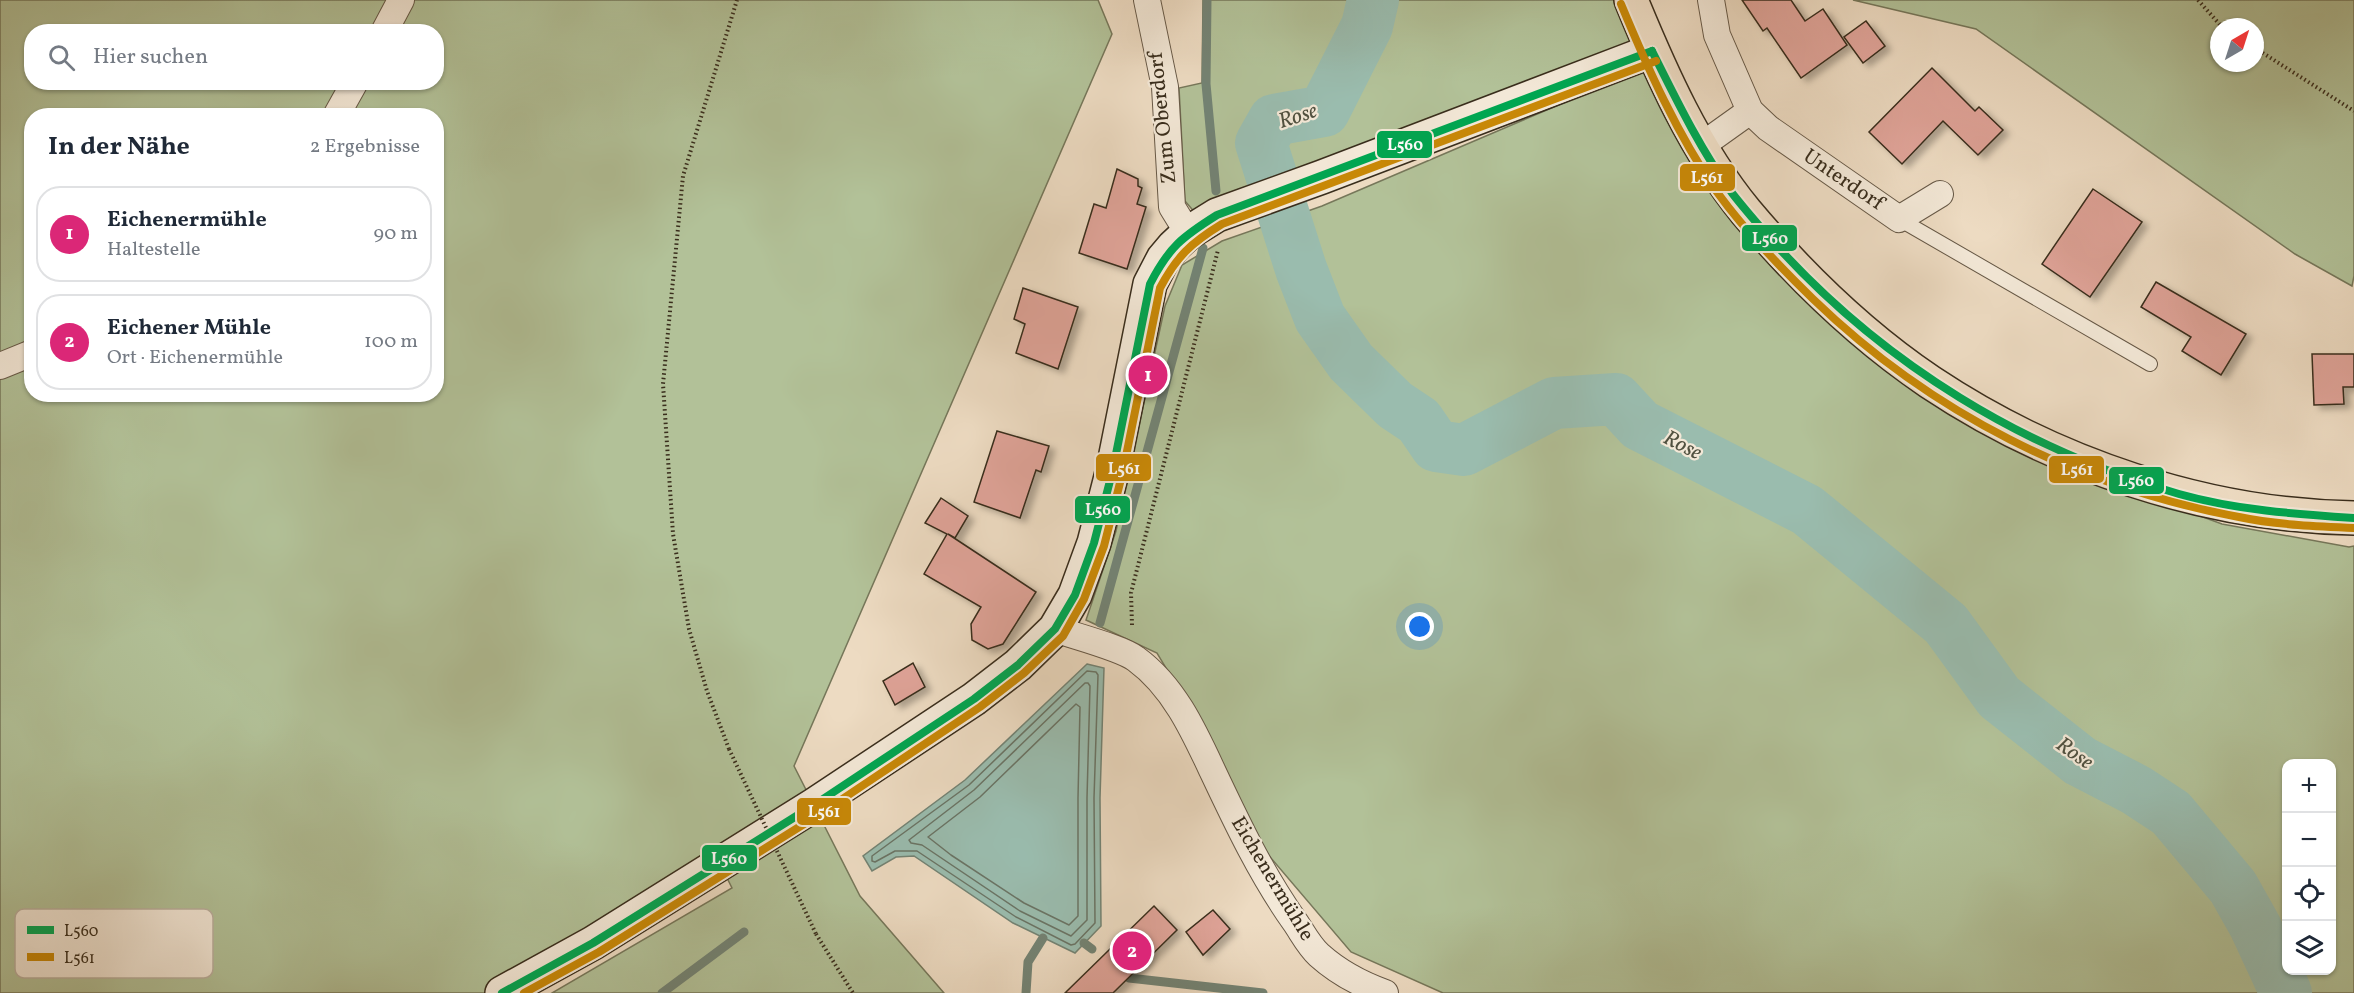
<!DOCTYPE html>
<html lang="de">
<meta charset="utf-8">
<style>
:root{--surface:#fff;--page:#f6f6f7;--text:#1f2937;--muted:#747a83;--line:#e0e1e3;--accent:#db2777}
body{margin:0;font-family:Vollkorn,serif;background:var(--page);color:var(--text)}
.controls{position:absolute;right:18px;bottom:18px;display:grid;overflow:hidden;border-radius:12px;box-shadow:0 2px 4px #0004}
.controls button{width:54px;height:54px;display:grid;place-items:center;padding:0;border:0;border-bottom:2px solid var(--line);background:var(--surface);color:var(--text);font:30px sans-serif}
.compass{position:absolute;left:2210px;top:18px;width:54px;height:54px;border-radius:50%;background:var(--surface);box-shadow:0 2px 4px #0004;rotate:39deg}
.you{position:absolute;left:1420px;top:627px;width:21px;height:21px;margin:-15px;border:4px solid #fff;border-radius:50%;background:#1a73e8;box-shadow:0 0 0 9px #1a73e833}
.badge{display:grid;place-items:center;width:39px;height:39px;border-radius:50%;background:var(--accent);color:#fff;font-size:20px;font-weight:700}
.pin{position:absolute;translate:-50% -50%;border:3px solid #fff;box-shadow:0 2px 6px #0006}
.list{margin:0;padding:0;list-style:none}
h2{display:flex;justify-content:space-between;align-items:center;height:78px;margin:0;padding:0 24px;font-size:26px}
h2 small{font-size:20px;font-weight:400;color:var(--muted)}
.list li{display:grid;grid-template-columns:39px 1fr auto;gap:18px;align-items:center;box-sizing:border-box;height:96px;margin:0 12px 12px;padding:0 12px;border:2px solid var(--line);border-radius:24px}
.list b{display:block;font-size:22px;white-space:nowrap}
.list p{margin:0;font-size:20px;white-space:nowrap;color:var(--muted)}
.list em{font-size:20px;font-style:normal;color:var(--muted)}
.icon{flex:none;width:33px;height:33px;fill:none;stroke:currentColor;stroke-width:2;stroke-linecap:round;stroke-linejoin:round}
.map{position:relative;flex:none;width:2354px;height:993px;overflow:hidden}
.search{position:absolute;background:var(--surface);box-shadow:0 2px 4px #0004;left:24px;top:24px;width:420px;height:66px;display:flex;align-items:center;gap:15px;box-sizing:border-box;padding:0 21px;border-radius:24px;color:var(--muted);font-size:22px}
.panel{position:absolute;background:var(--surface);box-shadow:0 2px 4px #0004;left:24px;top:108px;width:420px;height:294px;border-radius:24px}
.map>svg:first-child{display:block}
.green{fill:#b2c198;stroke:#76775a;stroke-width:1.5;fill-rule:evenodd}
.water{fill:#9abcae;stroke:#738374;stroke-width:1.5}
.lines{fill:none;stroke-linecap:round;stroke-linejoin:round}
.shore{stroke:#6a7465;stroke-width:1.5}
.stream{stroke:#738374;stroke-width:9}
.river{stroke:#9abcae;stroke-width:52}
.building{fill:#dfa398;stroke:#392d1c;stroke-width:1.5;filter:url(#shadow)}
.service-casing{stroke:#665846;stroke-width:16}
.minor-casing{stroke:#665846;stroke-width:28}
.secondary-casing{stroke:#392d1c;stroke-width:36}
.primary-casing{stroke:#392d1c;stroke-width:36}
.path{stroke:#392d1c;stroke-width:4;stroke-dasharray:1.5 3;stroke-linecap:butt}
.service{stroke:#f3e8d7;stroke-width:14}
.minor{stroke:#f3e8d7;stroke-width:26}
.secondary{stroke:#f3e8d7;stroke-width:33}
.primary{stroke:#eddbc2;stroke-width:33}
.path-bridge{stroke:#392d1c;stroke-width:4;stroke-dasharray:1.5 3;stroke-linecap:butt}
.bus-1-casing{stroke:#f3e8d7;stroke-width:12}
.bus-2-casing{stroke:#f3e8d7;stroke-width:12}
.bus-1{stroke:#00a651;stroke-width:8}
.bus-2{stroke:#c88807;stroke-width:8}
.labels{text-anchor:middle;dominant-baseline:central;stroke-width:4.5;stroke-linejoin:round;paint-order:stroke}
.street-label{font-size:21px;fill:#392d1c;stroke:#f3e8d7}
.water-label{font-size:22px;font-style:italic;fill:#515140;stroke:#f3e8d7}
.key{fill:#f3e8d7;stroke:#bbb09f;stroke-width:1.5}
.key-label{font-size:16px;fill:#392d1c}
.line-badge{stroke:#f3e8d7;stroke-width:2}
.badge-label{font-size:16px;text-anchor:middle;font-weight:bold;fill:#fff}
</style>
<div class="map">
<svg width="2354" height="993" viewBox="0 0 2354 993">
<defs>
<filter id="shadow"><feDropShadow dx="6" dy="4" stdDeviation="3" flood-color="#0004"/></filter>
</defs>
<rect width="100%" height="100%" fill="#eddbc2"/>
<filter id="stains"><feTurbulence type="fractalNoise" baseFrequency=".00333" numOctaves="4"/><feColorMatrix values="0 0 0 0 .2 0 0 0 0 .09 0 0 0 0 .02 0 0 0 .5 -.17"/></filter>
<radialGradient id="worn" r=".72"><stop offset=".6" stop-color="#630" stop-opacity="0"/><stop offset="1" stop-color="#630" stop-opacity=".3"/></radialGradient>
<g class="green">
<path d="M0 0H1098L1112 34 794 766 860 896 944 993H552L732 888 720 864 485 993H0ZM32 32H436V82H32ZM32 116H436V394H32Z"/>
<polygon points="1203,0 1616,0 1632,44 1197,215 1185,201 1179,88 1202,83"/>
<path d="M1853 0H2354V276L2352 286 2295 254 1976 29ZM2219 27H2255V63H2219Z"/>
<path d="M1643 69 1797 287 2058 464 2222 524 2349 547 2354 546V993H1443L1351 952 1254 838 1213 746 1157 653 1086 620 1116 531 1165 306 1182 265 1222 241 1322 206ZM2286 764H2332V970H2286Z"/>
</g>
<polygon class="water" points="1087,664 1104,668 1100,798 1101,926 1075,953 1013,923 914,856 896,857 872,871 863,856 965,780"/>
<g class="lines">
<g class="shore">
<polygon points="1087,671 1096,672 1098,675 1094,798 1095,923 1075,944 1071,945 1016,917 917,851 895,851 875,862 872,861 872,856 969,785"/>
<polygon points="1085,683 1088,683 1090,686 1087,798 1087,920 1071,936 1020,911 922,845 911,843 909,840 974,790"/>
<polygon points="1076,704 1080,707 1078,798 1078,916 1069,925 1024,903 951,855 928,837 980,797"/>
</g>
<g class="stream">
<polyline points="1207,0 1206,84 1216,191"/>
<polyline points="1100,623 1203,248"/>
<polyline points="1084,943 1092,949"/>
<polyline points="1129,978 1263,993"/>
<polyline points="662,993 744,932"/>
<polyline points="1026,993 1028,962 1043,938"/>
</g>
<polyline class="river" points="1373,0 1367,26 1324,111 1274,120 1261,143 1301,269 1320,318 1351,362 1395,405 1419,421 1436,446 1464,450 1554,403 1616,399 1640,425 1807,510 1946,624 1999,697 2080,761 2136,790 2171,813 2233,887 2255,926 2286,993"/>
</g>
<g class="building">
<polygon points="1742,0 1791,0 1805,21 1823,9 1847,45 1801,78 1767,28 1763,31"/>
<polygon points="1866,21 1885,46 1863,63 1844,37"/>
<polygon points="1932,68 1975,111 1979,107 2003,130 1978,155 1943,121 1902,164 1869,132"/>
<polygon points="1117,169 1138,179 1138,186 1142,188 1137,204 1146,207 1127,269 1079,253 1094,204 1106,208"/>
<polygon points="2093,189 2142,222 2090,297 2042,264"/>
<polygon points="2156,282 2246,334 2221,375 2182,351 2191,337 2141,307"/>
<polygon points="1023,288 1078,307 1058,369 1016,353 1025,324 1014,319"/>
<polygon points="2312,354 2354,354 2354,387 2343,387 2344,404 2314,405"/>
<polygon points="997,431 1049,446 1041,472 1036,470 1020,518 974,502"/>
<polygon points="941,498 968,516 955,538 948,534 1036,592 1003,644 988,649 972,640 971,624 981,607 924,574 947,534 925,523"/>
<polygon points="913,663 925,687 895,705 883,681"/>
<polygon points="1154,906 1177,930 1113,993 1065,993"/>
<polygon points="1213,910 1230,929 1203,955 1186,932"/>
</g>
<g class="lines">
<g class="service-casing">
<polyline id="service" points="1899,219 2150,364"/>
</g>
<g class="minor-casing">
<g id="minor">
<polyline points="1147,0 1165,87 1172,207 1188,233"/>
<polyline points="1711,0 1717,35 1750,111 1768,128 1899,219 1940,194"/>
<polyline points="384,32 401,0"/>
<polyline points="336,116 355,82"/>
<polyline points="1701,146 1750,111"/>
<polyline points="0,366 32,353"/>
<path d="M1055 629C1074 636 1122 648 1136 659 1173 686 1193 729 1212 770 1237 823 1261 874 1295 922 1302 932 1309 946 1319 955 1339 973 1360 984 1385 993"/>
</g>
</g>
<g class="secondary-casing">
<polyline id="secondary" points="502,993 593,943 814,805 974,699 1018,665 1055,629 1075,595 1094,543 1113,469 1150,284 1163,259 1174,246 1188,233 1217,215 1322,177 1652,51"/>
</g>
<g class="primary-casing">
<path id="primary" d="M1631 0C1661 73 1695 150 1746 212 1799 275 1862 336 1930 382 2053 464 2206 516 2354 518"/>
</g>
<g class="path">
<polyline points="2198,0 2222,27"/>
<polyline points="2255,48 2354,111"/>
<polyline points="1132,625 1131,593 1218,250"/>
<polyline points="729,749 707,691 689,629 673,534 663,384 683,176 737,0"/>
<polyline points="816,934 853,993"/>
</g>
<use href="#service" class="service"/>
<use href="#minor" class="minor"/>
<use href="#secondary" class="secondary"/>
<use href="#primary" class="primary"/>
<polyline class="path-bridge" points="729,749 816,934"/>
<g class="bus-1-casing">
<g id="bus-1">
<path d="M1652 51C1676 99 1700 149 1732 193 1746 211 1761 228 1776 245 1884 364 2024 450 2179 494 2236 510 2295 514 2354 518"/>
<path d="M502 993 593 943 814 805 974 699 1018 665 1055 629 1075 595 1094 543 1113 469 1150 284C1169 247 1182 237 1217 215L1652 51"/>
</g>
</g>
<g class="bus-2-casing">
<g id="bus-2">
<path d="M1621 4C1648 69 1677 134 1717 192 1745 231 1779 266 1813 299 1931 413 2078 487 2239 517 2277 525 2315 526 2353 528"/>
<path d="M524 993 599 952 820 814 980 707 1024 673 1063 636 1084 599 1104 546 1123 471 1160 288C1177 256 1191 243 1222 224L1656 61"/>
</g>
</g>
<use href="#bus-1" class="bus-1"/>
<use href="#bus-2" class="bus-2"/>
</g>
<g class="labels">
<g class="street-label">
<text transform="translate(1163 118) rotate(-96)">Zum Oberdorf</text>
<text transform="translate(1843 180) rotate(34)">Unterdorf</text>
<text transform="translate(1272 879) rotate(59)">Eichenermühle</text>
</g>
<g class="water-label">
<text transform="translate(1298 117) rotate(-18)">Rose</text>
<text transform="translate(1682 446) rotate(27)">Rose</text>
<text transform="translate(2074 754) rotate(35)">Rose</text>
</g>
</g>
<rect x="15" y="909" width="198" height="69" rx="9" class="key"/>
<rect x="27" y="926" width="27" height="8" fill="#00a651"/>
<rect x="27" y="953" width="27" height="8" fill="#c88807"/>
<g class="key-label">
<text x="64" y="936">L560</text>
<text x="64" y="963">L561</text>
</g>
<g class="line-badge">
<rect x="1376" y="130" width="57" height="29" rx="6" fill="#00a651"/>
<rect x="1679" y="163" width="57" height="29" rx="6" fill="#c88807"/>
<rect x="1741" y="224" width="57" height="28" rx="6" fill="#00a651"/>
<rect x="1095" y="453" width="57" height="29" rx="6" fill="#c88807"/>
<rect x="2048" y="455" width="57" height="29" rx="6" fill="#c88807"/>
<rect x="2108" y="466" width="57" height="29" rx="6" fill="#00a651"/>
<rect x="1074" y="495" width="57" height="29" rx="6" fill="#00a651"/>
<rect x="796" y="797" width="56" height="29" rx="6" fill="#c88807"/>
<rect x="701" y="844" width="57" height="28" rx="6" fill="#00a651"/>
</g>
<g class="badge-label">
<text x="1405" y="150">L560</text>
<text x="1707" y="183">L561</text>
<text x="1770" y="244">L560</text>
<text x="1124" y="474">L561</text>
<text x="2077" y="475">L561</text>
<text x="2136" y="486">L560</text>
<text x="1103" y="515">L560</text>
<text x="824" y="817">L561</text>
<text x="729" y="864">L560</text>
</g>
<rect width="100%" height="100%" filter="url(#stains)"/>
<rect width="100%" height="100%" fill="url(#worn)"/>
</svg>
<div class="controls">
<button>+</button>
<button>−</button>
<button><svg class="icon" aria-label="locate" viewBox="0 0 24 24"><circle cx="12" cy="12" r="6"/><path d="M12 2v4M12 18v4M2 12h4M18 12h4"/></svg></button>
<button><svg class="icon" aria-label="layers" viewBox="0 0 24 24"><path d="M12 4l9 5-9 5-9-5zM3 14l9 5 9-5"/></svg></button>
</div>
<svg class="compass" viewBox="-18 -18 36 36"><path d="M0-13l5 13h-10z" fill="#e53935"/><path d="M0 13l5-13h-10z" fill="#747a83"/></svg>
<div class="you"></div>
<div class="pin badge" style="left:1148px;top:375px">1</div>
<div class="pin badge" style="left:1132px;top:951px">2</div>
<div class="search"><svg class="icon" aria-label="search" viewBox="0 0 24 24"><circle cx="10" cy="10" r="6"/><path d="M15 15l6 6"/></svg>Hier suchen</div>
<section class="panel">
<h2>In der Nähe<small>2 Ergebnisse</small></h2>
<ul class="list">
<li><span class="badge">1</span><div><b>Eichenermühle</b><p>Haltestelle</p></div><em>90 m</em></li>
<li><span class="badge">2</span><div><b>Eichener Mühle</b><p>Ort · Eichenermühle</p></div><em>100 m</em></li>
</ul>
</section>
</div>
